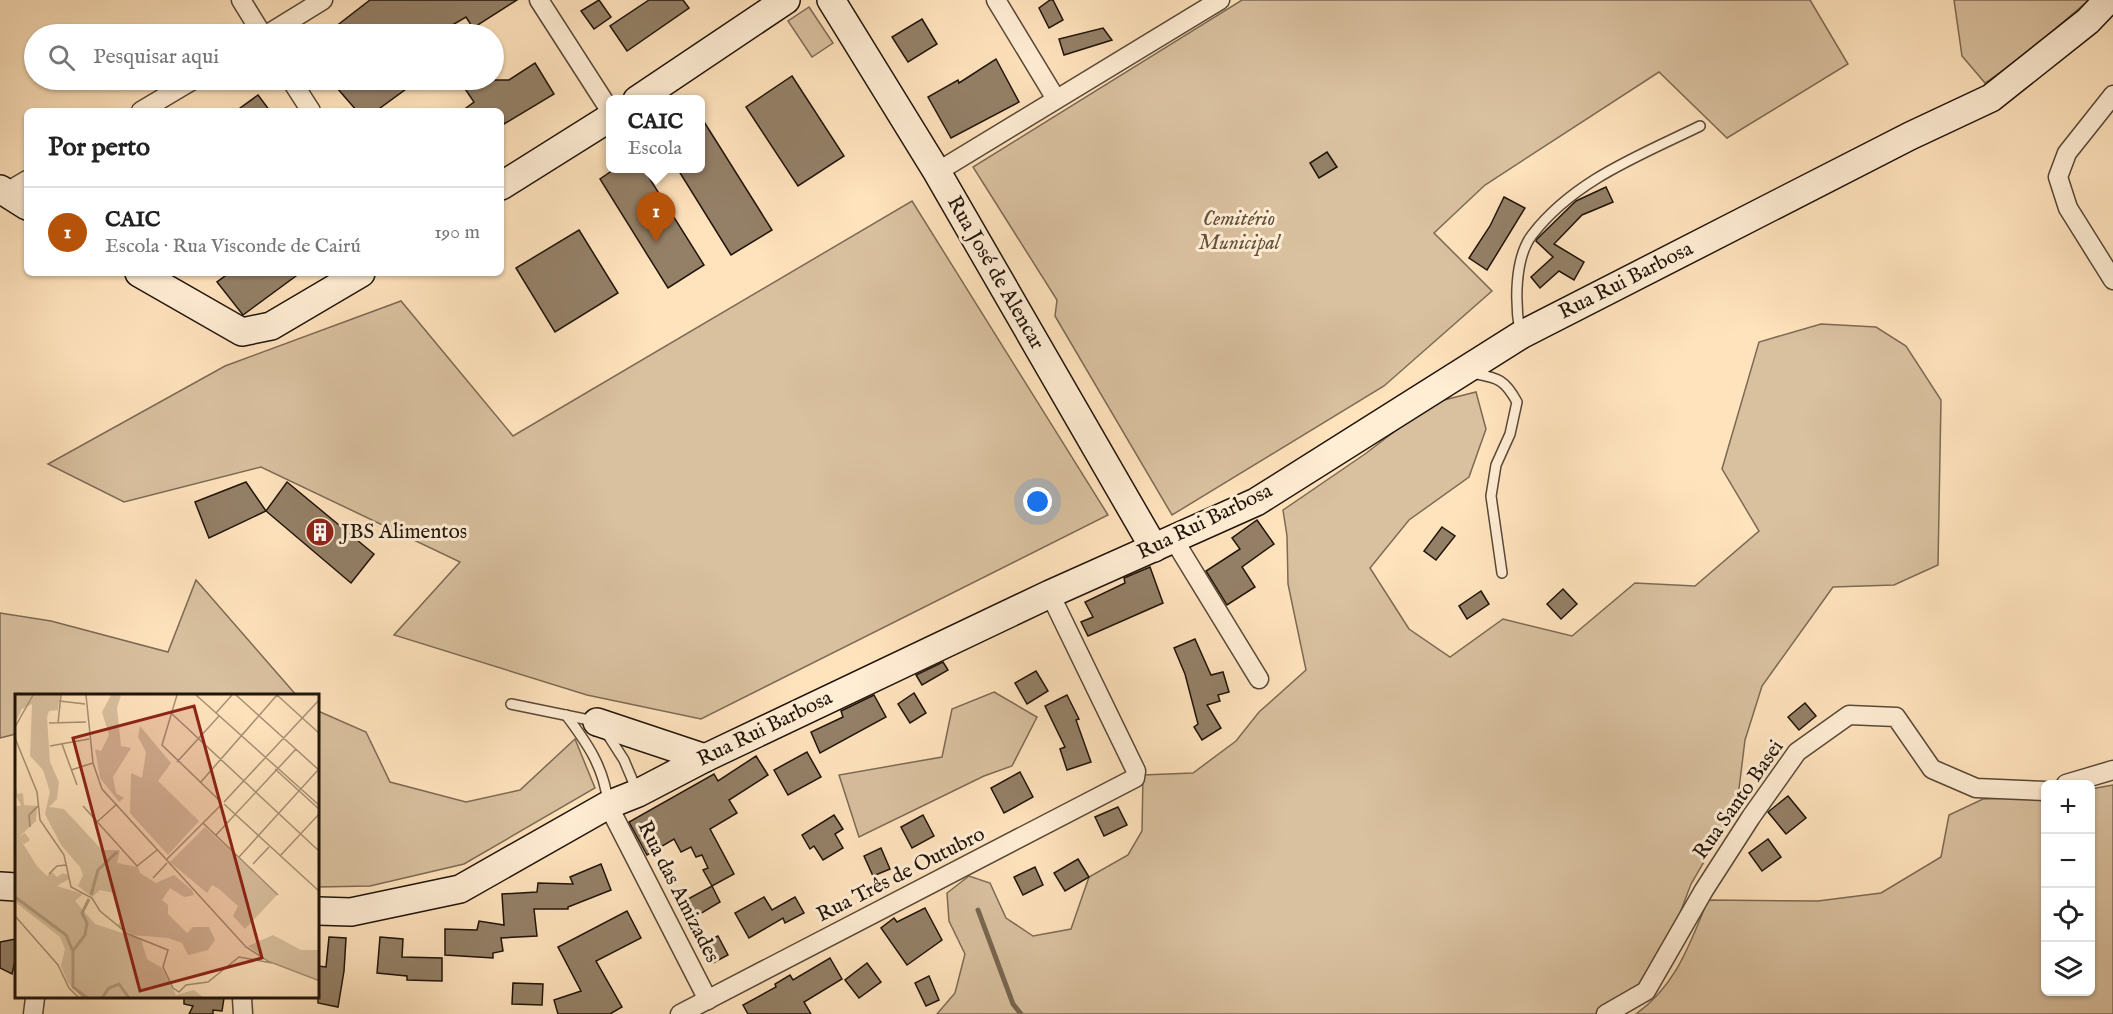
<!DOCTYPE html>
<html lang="pt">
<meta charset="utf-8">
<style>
:root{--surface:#fff;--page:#f2f2f2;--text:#222;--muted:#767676;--line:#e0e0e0;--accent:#b45309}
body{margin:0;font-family:"IM FELL English",serif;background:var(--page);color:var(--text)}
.controls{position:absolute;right:18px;bottom:18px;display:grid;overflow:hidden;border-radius:9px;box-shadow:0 2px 4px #0004}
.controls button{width:54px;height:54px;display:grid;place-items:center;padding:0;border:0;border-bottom:2px solid var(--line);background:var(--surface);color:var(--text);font:30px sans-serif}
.you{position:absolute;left:1038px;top:502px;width:21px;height:21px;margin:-15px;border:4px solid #fff;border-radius:50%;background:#1a73e8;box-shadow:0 0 0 9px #1a73e833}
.badge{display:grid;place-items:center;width:39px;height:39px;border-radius:50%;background:var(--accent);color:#fff;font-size:20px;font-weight:700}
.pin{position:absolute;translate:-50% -50px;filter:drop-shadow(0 2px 3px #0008)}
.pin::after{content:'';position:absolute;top:32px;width:21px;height:18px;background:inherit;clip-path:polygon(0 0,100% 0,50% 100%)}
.popup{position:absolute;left:606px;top:95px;width:99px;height:78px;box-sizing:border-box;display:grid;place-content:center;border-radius:9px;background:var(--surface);filter:drop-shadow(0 2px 4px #0005);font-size:20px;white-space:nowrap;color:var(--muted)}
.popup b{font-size:22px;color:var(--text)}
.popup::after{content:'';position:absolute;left:50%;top:100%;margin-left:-12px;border:12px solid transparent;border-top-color:var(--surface)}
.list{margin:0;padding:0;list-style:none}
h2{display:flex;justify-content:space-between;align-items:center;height:78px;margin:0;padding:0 24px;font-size:26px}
h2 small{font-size:20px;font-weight:400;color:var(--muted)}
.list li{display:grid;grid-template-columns:39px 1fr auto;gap:18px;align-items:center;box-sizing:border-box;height:90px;padding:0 24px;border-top:2px solid var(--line)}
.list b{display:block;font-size:22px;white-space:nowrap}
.list p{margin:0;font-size:20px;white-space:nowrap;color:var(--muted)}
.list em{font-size:20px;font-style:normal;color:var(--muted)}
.icon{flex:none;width:33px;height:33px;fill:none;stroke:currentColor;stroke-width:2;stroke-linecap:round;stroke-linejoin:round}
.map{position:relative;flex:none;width:2113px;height:1014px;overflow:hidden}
.search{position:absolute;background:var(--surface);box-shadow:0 2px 4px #0004;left:24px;top:24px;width:480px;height:66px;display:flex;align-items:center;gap:15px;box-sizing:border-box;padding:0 21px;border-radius:33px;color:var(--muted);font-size:22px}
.panel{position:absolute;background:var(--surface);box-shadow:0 2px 4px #0004;left:24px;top:108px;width:480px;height:168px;border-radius:9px}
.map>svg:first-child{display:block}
.green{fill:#d9c09f;stroke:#7c6a54;stroke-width:1.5}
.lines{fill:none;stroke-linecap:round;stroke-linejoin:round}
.stream{stroke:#786651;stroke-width:5}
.building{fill:#948067;stroke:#20140a;stroke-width:1.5}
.lane-casing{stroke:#584837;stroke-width:12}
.street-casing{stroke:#584837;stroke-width:21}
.secondary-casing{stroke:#20140a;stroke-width:30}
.lane{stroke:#ffedd4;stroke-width:9}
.street{stroke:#ffedd4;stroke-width:18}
.secondary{stroke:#ffedd4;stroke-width:27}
.labels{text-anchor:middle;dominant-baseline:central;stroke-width:6;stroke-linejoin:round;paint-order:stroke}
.park-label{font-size:21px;font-style:italic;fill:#61503e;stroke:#ffedd4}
.street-label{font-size:21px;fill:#20140a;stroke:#ffedd4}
.poi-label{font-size:21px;fill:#20140a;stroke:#ffedd4;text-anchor:start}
.inset-river{fill:none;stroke:#b39d80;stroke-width:3}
.inset-road{fill:none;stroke:#a69075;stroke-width:1.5}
.view{fill:#8f2418;fill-opacity:0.15;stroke:#8f2418;stroke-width:3}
.inset-edge{fill:none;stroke:#20140a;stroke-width:3}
</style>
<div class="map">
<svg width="2113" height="1014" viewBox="0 0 2113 1014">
<rect width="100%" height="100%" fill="#ffe3bd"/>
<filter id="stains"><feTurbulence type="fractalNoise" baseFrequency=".00333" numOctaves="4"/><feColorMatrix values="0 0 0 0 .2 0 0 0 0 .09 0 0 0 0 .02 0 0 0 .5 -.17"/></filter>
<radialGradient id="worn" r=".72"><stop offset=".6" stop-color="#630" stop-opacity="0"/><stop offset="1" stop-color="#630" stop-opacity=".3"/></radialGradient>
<g class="green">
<polygon points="1242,0 1810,0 1848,64 1727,138 1659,72 1485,185 1434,233 1492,291 1384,386 1172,515 1055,316 1057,300 973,167"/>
<polygon points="1954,0 2089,0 2021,58 1985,83 1962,56"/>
<polygon points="809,7 833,43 812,57 788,21"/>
<polygon points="912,201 1108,515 701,719 587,695 394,635 460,562 261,467 124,502 48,464 225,366 401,301 513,436"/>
<polygon points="1821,324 1876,327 1906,346 1941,400 1938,565 1894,585 1833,587 1762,686 1745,740 1737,805 1691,884 1661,963 1642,992 1598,1014 937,1014 955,993 965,954 949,921 947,893 969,876 990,883 1006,918 1033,936 1071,929 1089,877 1128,855 1142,831 1143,775 1193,773 1236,741 1259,712 1306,670 1288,584 1287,536 1283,510 1365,454 1432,403 1476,392 1486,429 1469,477 1409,520 1370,568 1409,629 1450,657 1503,619 1572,636 1635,583 1695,586 1759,531 1722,469 1759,342"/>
<polygon points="196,580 297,696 16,696 16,734 0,738 0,613 51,621 168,652"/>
<polygon points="994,692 1037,717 1012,766 984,776 859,837 839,775 942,757 952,709"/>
<polygon points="318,711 366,732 390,782 466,802 520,790 575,739 595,788 464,864 370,886 318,887"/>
<path d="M2113 785V1014H1636C1677 984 1689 945 1708 900L1818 901 1881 893 1941 857 1949 815 1983 799 2045 797 2046 992H2090L2091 789Z"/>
</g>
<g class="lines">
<polyline class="stream" points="978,910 1013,1004 1021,1014"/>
</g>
<g class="building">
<polygon points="370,0 517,0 473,28 466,17 437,34 326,34"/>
<polygon points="599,0 611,17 594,29 581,11"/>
<polygon points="649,0 683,0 689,8 627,51 610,26"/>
<polygon points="1050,0 1053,0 1063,20 1049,28 1039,8"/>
<polygon points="922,19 937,44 908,62 892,37"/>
<polygon points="1103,28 1112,40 1064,55 1059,39"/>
<polygon points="996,59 1019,102 951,138 928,97 958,80 959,83"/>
<polygon points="535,63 554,94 504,124 501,111 462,111 474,102 459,80 509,80"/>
<polygon points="792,76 844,156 798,186 746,107"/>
<polygon points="330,80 362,80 368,87 379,80 399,80 406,89 376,111 357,111"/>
<polygon points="258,95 270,111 236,111"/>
<polygon points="701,117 772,230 731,255 677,168 701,168"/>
<polygon points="1327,152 1337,167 1319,178 1310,163"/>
<polygon points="616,168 643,168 704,265 668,288 600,179"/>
<polygon points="1606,187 1613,202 1582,215 1554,244 1584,262 1574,280 1559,271 1540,288 1531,277 1553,257 1536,241 1537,239 1576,201"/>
<polygon points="1504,197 1525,208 1487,270 1469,258 1490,226"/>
<polygon points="579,230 618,293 555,332 516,268"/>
<polygon points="229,273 300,273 243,315 217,282"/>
<polygon points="246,482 266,511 209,538 195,502"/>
<polygon points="287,482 374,554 351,583 266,511"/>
<polygon points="1257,520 1274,544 1242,567 1255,587 1227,605 1206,571 1240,549 1232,538"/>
<polygon points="1442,527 1455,536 1436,560 1424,551"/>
<polygon points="1150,567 1163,603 1088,636 1081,622 1093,617 1085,602 1125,583 1124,578"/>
<polygon points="1563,589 1577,604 1561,619 1547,604"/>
<polygon points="1481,591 1489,604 1467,619 1459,606"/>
<polygon points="1195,639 1211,675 1223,672 1229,692 1218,695 1220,701 1207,705 1221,728 1202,740 1194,727 1198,724 1185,674 1174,648"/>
<polygon points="943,662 948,670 922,685 916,675"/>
<polygon points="1036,671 1048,691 1027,704 1015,683"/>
<polygon points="914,693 926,713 910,723 898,704"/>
<polygon points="874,695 886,717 820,753 811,732 843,717 841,711"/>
<polygon points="1067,695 1079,719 1076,720 1091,762 1067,770 1060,749 1065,747 1045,706"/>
<polygon points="1805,703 1816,716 1799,730 1788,717"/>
<polygon points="807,752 821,777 788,795 774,770"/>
<polygon points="756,756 768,775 729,800 737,813 710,829 734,874 712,886 703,870 708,868 702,855 696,857 691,847 681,852 674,839 647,855 629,822 714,774 718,781"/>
<polygon points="1020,772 1033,797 1004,813 991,788"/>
<polygon points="1788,796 1806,818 1786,834 1768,812"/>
<polygon points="1118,807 1127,825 1104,836 1095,817"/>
<polygon points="834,815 843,829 835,834 843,848 823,860 814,846 810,849 802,835"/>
<polygon points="923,815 934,836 912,848 901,827"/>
<polygon points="1768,839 1781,857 1762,871 1749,853"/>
<polygon points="881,848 890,869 873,876 864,856"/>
<polygon points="1078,859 1089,877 1065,891 1054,873"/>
<polygon points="601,864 611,890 568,907 568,909 534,909 537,936 501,938 503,951 493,953 493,958 445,955 445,929 477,930 479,921 504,925 502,894 537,892 538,883 573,884 570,877"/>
<polygon points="1035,867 1043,885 1023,895 1014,877"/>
<polygon points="712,886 720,902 695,917 686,900"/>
<polygon points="764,897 772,910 795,897 804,913 785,923 783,918 749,938 735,913"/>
<polygon points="925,908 942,940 907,965 881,928 894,918 897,922"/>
<polygon points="627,911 641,938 596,961 622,1007 610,1014 558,1014 554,1000 581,991 558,947"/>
<polygon points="718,936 728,955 713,963 703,943"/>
<polygon points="329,937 346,938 344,971 338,1007 318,1003 318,966 326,967"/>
<polygon points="380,937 403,939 402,957 442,958 442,981 407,980 407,976 377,973"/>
<polygon points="16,939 16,956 12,974 0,968 0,942"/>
<polygon points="830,958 842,979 804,1002 811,1014 748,1014 743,1005 776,987 775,984 790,975 793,980"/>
<polygon points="867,963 881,982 859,998 845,980"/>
<polygon points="929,976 939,1000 926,1006 915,983"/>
<polygon points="513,983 543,984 542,1005 512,1004"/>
<polygon points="184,998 224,998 222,1011 213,1010 213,1014 189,1014 193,1006 184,1004"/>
</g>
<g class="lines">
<g class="lane-casing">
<g id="lane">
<path d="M1520 333C1515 304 1514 259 1532 235 1574 180 1641 155 1700 126"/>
<path d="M1472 373C1497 378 1504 378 1517 402L1510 434 1496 465 1491 496 1502 573"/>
<polyline points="511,704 594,721"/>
<path d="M566 715C587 743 604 767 608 803"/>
<polyline points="606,732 624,760 637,791"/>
</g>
</g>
<g class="street-casing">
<g id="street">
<polyline points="241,0 262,34"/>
<polyline points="539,0 611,112"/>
<polyline points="996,0 1056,99"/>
<polyline points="268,34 323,0"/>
<polyline points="291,80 311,111"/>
<polyline points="2113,95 2067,153 2058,177 2068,208 2113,280"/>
<polyline points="141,111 193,80"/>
<polyline points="937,172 1220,0"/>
<polyline points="5,193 27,180"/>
<polyline points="1174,540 1259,679"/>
<polyline points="2066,784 2113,770"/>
<polyline points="608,805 708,1000"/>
<polyline points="242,998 243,1014"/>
<polyline points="33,1014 35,998"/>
<polyline points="680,1014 1135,778 1136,771 1050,594"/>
<polyline points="1606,1014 1646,991 1704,890 1751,817 1797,752 1849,715 1896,717 1932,769 1976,788 2046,791"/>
</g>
</g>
<g class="secondary-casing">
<g id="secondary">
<polyline points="831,0 937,172 1154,548"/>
<polyline points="637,100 786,0"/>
<polyline points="501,186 611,117"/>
<polyline points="0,189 27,206"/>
<polyline points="139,273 242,332 271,326 361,273"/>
<polyline points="597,722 705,758"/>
<polyline points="0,886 16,887"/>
<polyline points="318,911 351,912 460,889 608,805 638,793 705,758 1050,594 1256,502 1521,335 1910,136 1991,98 2088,21 2108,0"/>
</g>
</g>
<use href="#lane" class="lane"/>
<use href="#street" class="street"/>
<use href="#secondary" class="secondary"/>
</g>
<defs>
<g id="building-disc" transform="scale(1.5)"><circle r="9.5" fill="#8f2418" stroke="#ffedd4"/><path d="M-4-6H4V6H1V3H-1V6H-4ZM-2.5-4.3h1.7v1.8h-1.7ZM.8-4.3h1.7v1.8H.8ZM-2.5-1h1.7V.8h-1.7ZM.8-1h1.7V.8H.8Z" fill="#fff"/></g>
</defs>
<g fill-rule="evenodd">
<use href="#building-disc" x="320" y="532"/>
</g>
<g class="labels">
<g class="park-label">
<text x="1239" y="219">Cemitério<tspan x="1239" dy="24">Municipal</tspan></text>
</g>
<g class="street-label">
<text transform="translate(995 273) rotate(60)">Rua José de Alencar</text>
<text transform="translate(1626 281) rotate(-27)">Rua Rui Barbosa</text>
<text transform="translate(1205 522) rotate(-26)">Rua Rui Barbosa</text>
<text transform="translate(765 729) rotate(-26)">Rua Rui Barbosa</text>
<text transform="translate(1739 800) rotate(-55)">Rua Santo Basei</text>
<text transform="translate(901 875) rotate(-27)">Rua Três de Outubro</text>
<text transform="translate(678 892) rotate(63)">Rua das Amizades</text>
</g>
<g class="poi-label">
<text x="341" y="532">JBS Alimentos</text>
</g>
</g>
<g transform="translate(15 694)">
<rect width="304" height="304" fill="#ffe3bd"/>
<path d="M0 1H45L43 16 34 17 32 23 35 68 44 88 42 105 34 113 49 115 87 156H105L102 169 123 173 125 179 141 189 159 181 177 196 179 201 169 203 155 194 147 206 153 211V220L172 239 178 233H194L200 246 193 256 173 261 167 249 153 244 117 241 103 231 106 226 99 199 85 196 77 203 63 192 68 181 65 173 46 151 30 120 35 98 28 76 15 62 17 10 7 15 0 29ZM96 1H106L102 14 106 52 116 54 98 83 101 99 109 104 104 108 85 84 80 55 86 57 94 41 87 18ZM125 32 156 69 143 87 184 127 153 161 115 119 116 79 127 84 131 58 123 43ZM2 95V100L8 99 9 111 22 112 21 127 4 143 10 139 15 146 9 150 5 145 22 172 32 182 37 178 42 183 48 179 53 181 54 185 42 192 68 200 60 207 80 230 126 245 132 265 147 274 161 301 179 296 189 304H67L53 289 46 272 50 255 45 243 0 208V113L6 111 0 100ZM190 133 262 201 230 235 218 222 223 212 204 195 197 191 192 199 155 168ZM258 241 286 256H305L304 286 253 266 233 252Z" fill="#d9c09f"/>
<path class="inset-river" d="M76 201 83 176 102 158M0 203 51 241 58 257V293L72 304M58 257 70 241 72 229 67 219 74 205M87 304 94 294 104 290 114 304"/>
<path class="inset-road" d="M71 1 78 69 87 95 231 253 253 267 305 287M162 1 147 51 206 108M181 1 305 112M221 1 305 77M262 1 305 40M44 7 70 10M156 19 305 158M201 19 217 1M34 29 71 28M43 29 46 1M0 33 18 1M0 44 22 98 25 126 49 161 56 193 77 204 85 217 113 240 153 256 148 273 158 294 164 298 171 291 193 288 224 263 257 269M47 50 62 91M35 52 74 45M162 68 204 22M260 75 305 116M56 76 78 69M185 89 262 1M209 108 305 5M209 110 305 198M68 112 122 172 142 156M82 128 102 110M188 129 263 201M15 133 14 121 23 112M201 141 281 55M265 162 305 119M224 163 303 76M151 166 206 111M238 170 254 153M34 180 42 172 51 171M138 184 152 169M0 222 43 271 54 294 64 304"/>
<path class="view" d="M179 12 247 264 125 297 58 44Z"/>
<rect width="304" height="304" class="inset-edge"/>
</g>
<rect width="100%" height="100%" filter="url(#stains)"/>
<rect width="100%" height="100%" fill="url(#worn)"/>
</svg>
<div class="controls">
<button>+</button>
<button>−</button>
<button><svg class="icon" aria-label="locate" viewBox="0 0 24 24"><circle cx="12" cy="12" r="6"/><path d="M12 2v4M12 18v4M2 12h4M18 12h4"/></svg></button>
<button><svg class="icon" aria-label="layers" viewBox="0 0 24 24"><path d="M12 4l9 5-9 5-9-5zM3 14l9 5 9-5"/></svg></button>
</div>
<div class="you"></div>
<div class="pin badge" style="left:656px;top:242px">1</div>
<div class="popup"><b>CAIC</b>Escola</div>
<div class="search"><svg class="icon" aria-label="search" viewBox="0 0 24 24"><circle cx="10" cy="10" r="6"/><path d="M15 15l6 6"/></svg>Pesquisar aqui</div>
<section class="panel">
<h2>Por perto<small></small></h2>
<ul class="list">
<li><span class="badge">1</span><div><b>CAIC</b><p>Escola · Rua Visconde de Cairú</p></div><em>190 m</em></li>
</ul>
</section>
</div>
